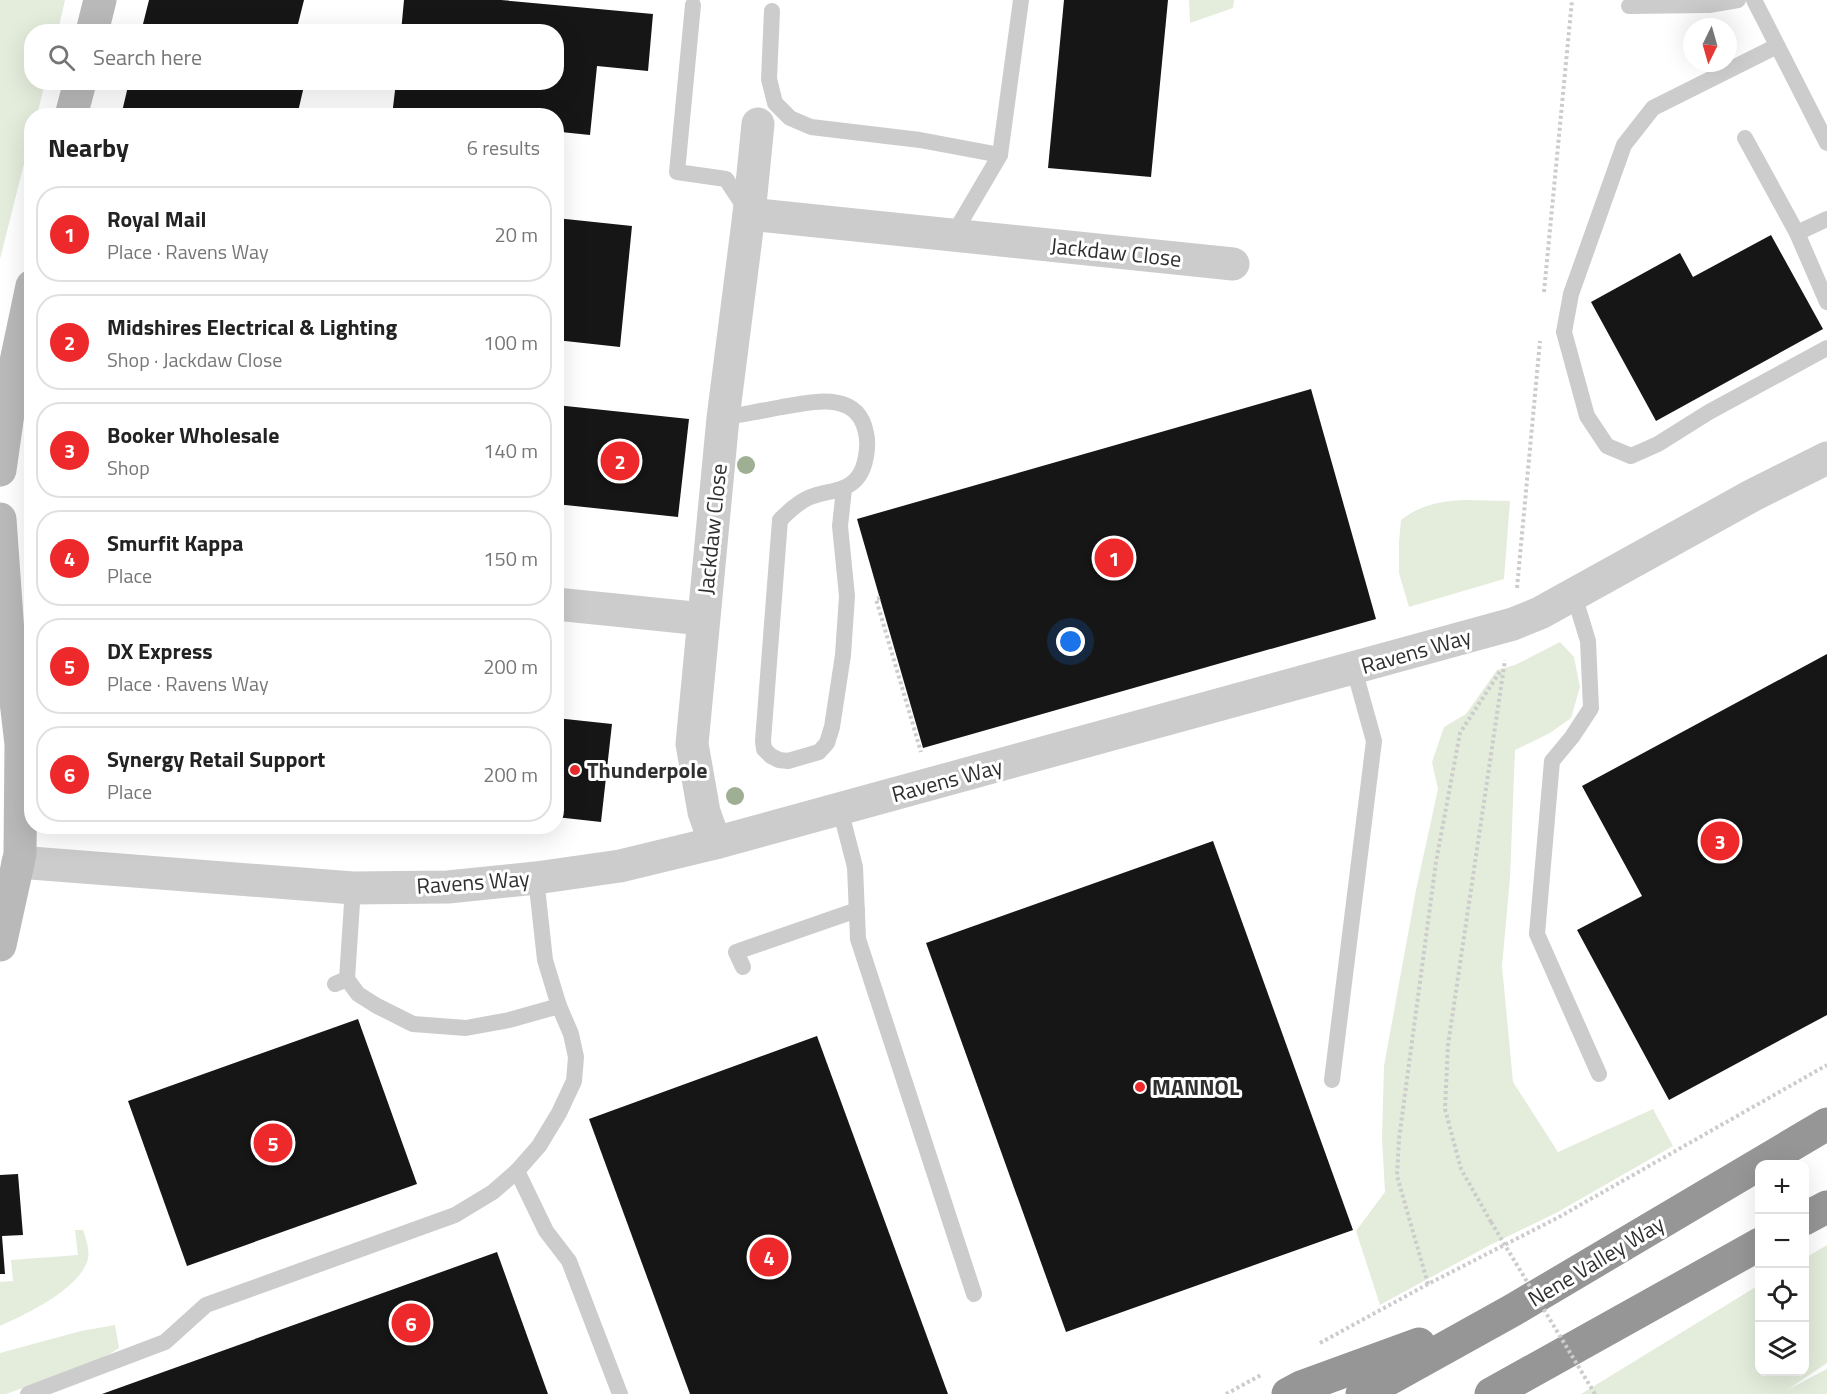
<!DOCTYPE html>
<meta charset="utf-8">
<style>
:root{--surface:#fff;--page:#f2f2f2;--text:#222;--muted:#767676;--line:#e0e0e0;--accent:#ee292b}
body{margin:0;font-family:"Titillium Web",sans-serif;background:var(--page);color:var(--text)}
.controls{position:absolute;right:18px;bottom:18px;display:grid;overflow:hidden;border-radius:12px;box-shadow:0 6px 24px #0002}
.controls button{width:54px;height:54px;display:grid;place-items:center;padding:0;border:0;border-bottom:2px solid var(--line);background:var(--surface);color:var(--text);font:30px sans-serif}
.compass{position:absolute;left:1683px;top:18px;width:54px;height:54px;border-radius:50%;background:var(--surface);box-shadow:0 6px 24px #0002;rotate:185deg}
.you{position:absolute;left:1071px;top:642px;width:21px;height:21px;margin:-15px;border:4px solid #fff;border-radius:50%;background:#1a73e8;box-shadow:0 0 0 9px #1a73e833}
.badge{display:grid;place-items:center;width:39px;height:39px;border-radius:50%;background:var(--accent);color:#fff;font-size:20px;font-weight:700}
.pin{position:absolute;translate:-50% -50%;border:3px solid #fff;box-shadow:0 2px 6px #0006}
.list{margin:0;padding:0;list-style:none}
h2{display:flex;justify-content:space-between;align-items:center;height:78px;margin:0;padding:0 24px;font-size:26px}
h2 small{font-size:20px;font-weight:400;color:var(--muted)}
.list li{display:grid;grid-template-columns:39px 1fr auto;gap:18px;align-items:center;box-sizing:border-box;height:96px;margin:0 12px 12px;padding:0 12px;border:2px solid var(--line);border-radius:24px}
.list b{display:block;font-size:22px;white-space:nowrap}
.list p{margin:0;font-size:20px;white-space:nowrap;color:var(--muted)}
.list em{font-size:20px;font-style:normal;color:var(--muted)}
.icon{flex:none;width:33px;height:33px;fill:none;stroke:currentColor;stroke-width:2;stroke-linecap:round;stroke-linejoin:round}
.map{position:relative;flex:none;width:1827px;height:1394px;overflow:hidden}
.search{position:absolute;background:var(--surface);box-shadow:0 6px 24px #0002;left:24px;top:24px;width:540px;height:66px;display:flex;align-items:center;gap:15px;box-sizing:border-box;padding:0 21px;border-radius:24px;color:var(--muted);font-size:22px}
.panel{position:absolute;background:var(--surface);box-shadow:0 6px 24px #0002;left:24px;top:108px;width:540px;height:726px;border-radius:24px}
.map>svg:first-child{display:block}
.green{fill:#e4eddc}
.building{fill:#161616}
.lines{fill:none;stroke-linecap:round;stroke-linejoin:round}
.path{stroke:#ccc;stroke-width:4;stroke-dasharray:3 3;stroke-linecap:butt}
.lane{stroke:#ccc;stroke-width:16}
.street{stroke:#ccc;stroke-width:33}
.secondary{stroke:#b9b9b9;stroke-width:33}
.highway{stroke:#969696;stroke-width:33}
.path-bridge{stroke:#ccc;stroke-width:4;stroke-dasharray:3 3;stroke-linecap:butt}
.tree{fill:#9eaf93}
.poi-dot{fill:#ee292b;stroke:#fff;stroke-width:2}
.labels{text-anchor:middle;dominant-baseline:central;stroke-width:6;stroke-linejoin:round;paint-order:stroke}
.street-label{font-size:22px;fill:#2f2f2f;stroke:#fff}
.poi-label{font-size:22px;font-weight:bold;fill:#2f2f2f;stroke:#fff;text-anchor:start}
</style>
<div class="map">
<svg width="1827" height="1394" viewBox="0 0 1827 1394">
<rect width="100%" height="100%" fill="#fff"/>
<g class="green">
<polygon points="0,0 65,0 58,31 32,32 32,82 45,83 37,115 32,116 31,136 0,259"/>
<polygon points="1189,0 1234,0 1233,8 1190,23"/>
<path d="M1467 500 1510 501 1504 579 1409 607 1399 573V542L1401 520C1422 504 1441 501 1467 500Z"/>
<polygon points="1560,642 1574,657 1580,687 1571,718 1550,733 1515,750 1510,878 1502,966 1513,1082 1558,1152 1653,1109 1673,1146 1556,1213 1490,1245 1380,1305 1356,1231 1385,1192 1382,1138 1384,1066 1416,890 1438,789 1432,762 1444,727 1466,714 1497,670 1515,665"/>
<path d="M75 1230H83C86 1239 91 1252 87 1262 76 1291 26 1314 0 1326V1282L13 1281 11 1260 78 1255Z"/>
<polygon points="1827,1245 1827,1363 1787,1390 1827,1369 1827,1394 1581,1394 1759,1285 1760,1372 1804,1372 1805,1258"/>
<polygon points="115,1325 119,1348 99,1361 6,1394 0,1394 0,1353 81,1331"/>
</g>
<g class="building">
<polygon points="149,0 304,0 296,32 141,32"/>
<polygon points="404,0 501,0 653,14 648,71 597,66 590,135 561,132 558,157 556,157 556,116 392,116 396,82 556,82 556,32 401,32"/>
<polygon points="1064,0 1168,0 1151,177 1048,168"/>
<polygon points="129,82 290,82 304,86 297,116 121,116"/>
<polygon points="556,218 632,226 620,347 556,340"/>
<polygon points="1771,235 1823,329 1656,421 1591,302 1680,253 1693,277"/>
<polygon points="1311,389 1376,619 923,748 857,519"/>
<polygon points="556,405 689,419 678,517 556,504"/>
<polygon points="1827,654 1827,1015 1669,1100 1577,930 1642,896 1582,786"/>
<polygon points="556,718 612,724 601,822 556,817"/>
<polygon points="1213,841 1353,1230 1066,1332 926,943"/>
<polygon points="358,1019 417,1184 187,1266 128,1101"/>
<polygon points="817,1036 948,1394 690,1394 589,1119"/>
<polygon points="18,1174 23,1235 2,1236 5,1274 0,1274 0,1175"/>
<polygon points="497,1252 548,1394 102,1394"/>
</g>
<g class="lines">
<g class="path">
<polyline points="1544,292 1572,0"/>
<polyline points="1517,588 1540,341"/>
<polyline points="880,598 876,599 921,752"/>
<polyline points="1491,1222 1461,1169 1445,1109 1448,1045 1505,660"/>
<polyline points="1428,1284 1397,1176 1399,1139 1436,862 1460,733 1501,670"/>
<polyline points="1320,1343 1428,1284 1559,1217 1827,1065"/>
<polyline points="1226,1394 1261,1375"/>
</g>
<g class="lane">
<polyline points="1754,0 1827,143"/>
<polyline points="693,5 677,172 726,179 747,211"/>
<polyline points="1629,6 1709,5 1738,0"/>
<polyline points="772,11 769,79 775,103 790,118 811,127 920,140 1000,155"/>
<polyline points="1777,46 1653,108 1624,145 1571,294 1564,332 1587,416 1607,446 1631,456 1658,444 1709,412 1827,348"/>
<polyline points="1745,138 1797,233"/>
<polyline points="1827,219 1797,233 1827,302"/>
<polyline points="953,235 1000,155 1021,0"/>
<path d="M723 418C743 414 762 411 782 407 813 402 858 390 866 433 869 445 866 467 858 477 846 493 826 490 808 498 797 503 788 512 780 520L763 741 764 749 771 756 779 760 788 761 819 752 827 743 832 727 843 655 847 596 840 526 844 489"/>
<polyline points="1574,595 1588,641 1591,708 1572,737 1552,761 1537,934 1599,1074"/>
<polyline points="840,809 855,867 858,939 974,1294"/>
<polyline points="743,967 736,952 857,910"/>
<polyline points="347,979 353,888"/>
<polyline points="335,984 347,979 358,994 377,1006 413,1024 466,1028 509,1020 559,1006"/>
<polyline points="1332,1080 1374,741 1354,669"/>
<polyline points="517,1171 546,1231 569,1261 620,1394"/>
<polyline points="28,1394 165,1342 206,1305 455,1215 493,1192 517,1171 539,1146 559,1113 574,1081 576,1057 571,1034 559,1006 545,960 536,878"/>
</g>
<g class="street">
<polyline points="749,214 1233,264"/>
<polyline points="556,604 703,619"/>
<polyline points="715,843 704,812 692,744 723,418 749,214 758,124"/>
<polyline points="18,862 353,888 448,887 536,878 620,866 715,843 1513,624 1540,613 1753,495 1827,458"/>
</g>
<g class="secondary">
<polyline points="92,32 100,0"/>
<polyline points="71,116 80,82"/>
<polyline points="0,470 14,371 32,286"/>
<polyline points="0,519 8,633 21,744 20,854 0,945"/>
</g>
<g class="highway">
<polyline points="1804,1219 1827,1207"/>
<polyline points="1288,1394 1301,1387 1419,1344"/>
<polyline points="1362,1394 1513,1310 1827,1124"/>
<polyline points="1491,1394 1760,1244"/>
</g>
<polyline class="path-bridge" points="1491,1222 1595,1394"/>
</g>
<g class="tree">
<circle cx="746" cy="465" r="9"/>
<circle cx="735" cy="796" r="9"/>
</g>
<g class="poi-dot">
<circle cx="575" cy="770" r="6"/>
<circle cx="1140" cy="1087" r="6"/>
</g>
<g class="labels">
<g class="street-label">
<text transform="translate(1116 252) rotate(6)">Jackdaw Close</text>
<text transform="translate(712 529) rotate(-84)">Jackdaw Close</text>
<text transform="translate(1416 651) rotate(-16)">Ravens Way</text>
<text transform="translate(947 780) rotate(-15)">Ravens Way</text>
<text transform="translate(473 882) rotate(-4)">Ravens Way</text>
<text transform="translate(1596 1261) rotate(-31)">Nene Valley Way</text>
</g>
<g class="poi-label">
<text x="587" y="770">Thunderpole</text>
<text x="1152" y="1087">MANNOL</text>
</g>
</g>
</svg>
<div class="controls">
<button>+</button>
<button>−</button>
<button><svg class="icon" aria-label="locate" viewBox="0 0 24 24"><circle cx="12" cy="12" r="6"/><path d="M12 2v4M12 18v4M2 12h4M18 12h4"/></svg></button>
<button><svg class="icon" aria-label="layers" viewBox="0 0 24 24"><path d="M12 4l9 5-9 5-9-5zM3 14l9 5 9-5"/></svg></button>
</div>
<svg class="compass" viewBox="-18 -18 36 36"><path d="M0-13l5 13h-10z" fill="#e53935"/><path d="M0 13l5-13h-10z" fill="#767676"/></svg>
<div class="you"></div>
<div class="pin badge" style="left:1114px;top:558px">1</div>
<div class="pin badge" style="left:620px;top:461px">2</div>
<div class="pin badge" style="left:1720px;top:841px">3</div>
<div class="pin badge" style="left:769px;top:1257px">4</div>
<div class="pin badge" style="left:273px;top:1143px">5</div>
<div class="pin badge" style="left:411px;top:1323px">6</div>
<div class="search"><svg class="icon" aria-label="search" viewBox="0 0 24 24"><circle cx="10" cy="10" r="6"/><path d="M15 15l6 6"/></svg>Search here</div>
<section class="panel">
<h2>Nearby<small>6 results</small></h2>
<ul class="list">
<li><span class="badge">1</span><div><b>Royal Mail</b><p>Place · Ravens Way</p></div><em>20 m</em></li>
<li><span class="badge">2</span><div><b>Midshires Electrical &amp; Lighting</b><p>Shop · Jackdaw Close</p></div><em>100 m</em></li>
<li><span class="badge">3</span><div><b>Booker Wholesale</b><p>Shop</p></div><em>140 m</em></li>
<li><span class="badge">4</span><div><b>Smurfit Kappa</b><p>Place</p></div><em>150 m</em></li>
<li><span class="badge">5</span><div><b>DX Express</b><p>Place · Ravens Way</p></div><em>200 m</em></li>
<li><span class="badge">6</span><div><b>Synergy Retail Support</b><p>Place</p></div><em>200 m</em></li>
</ul>
</section>
</div>
